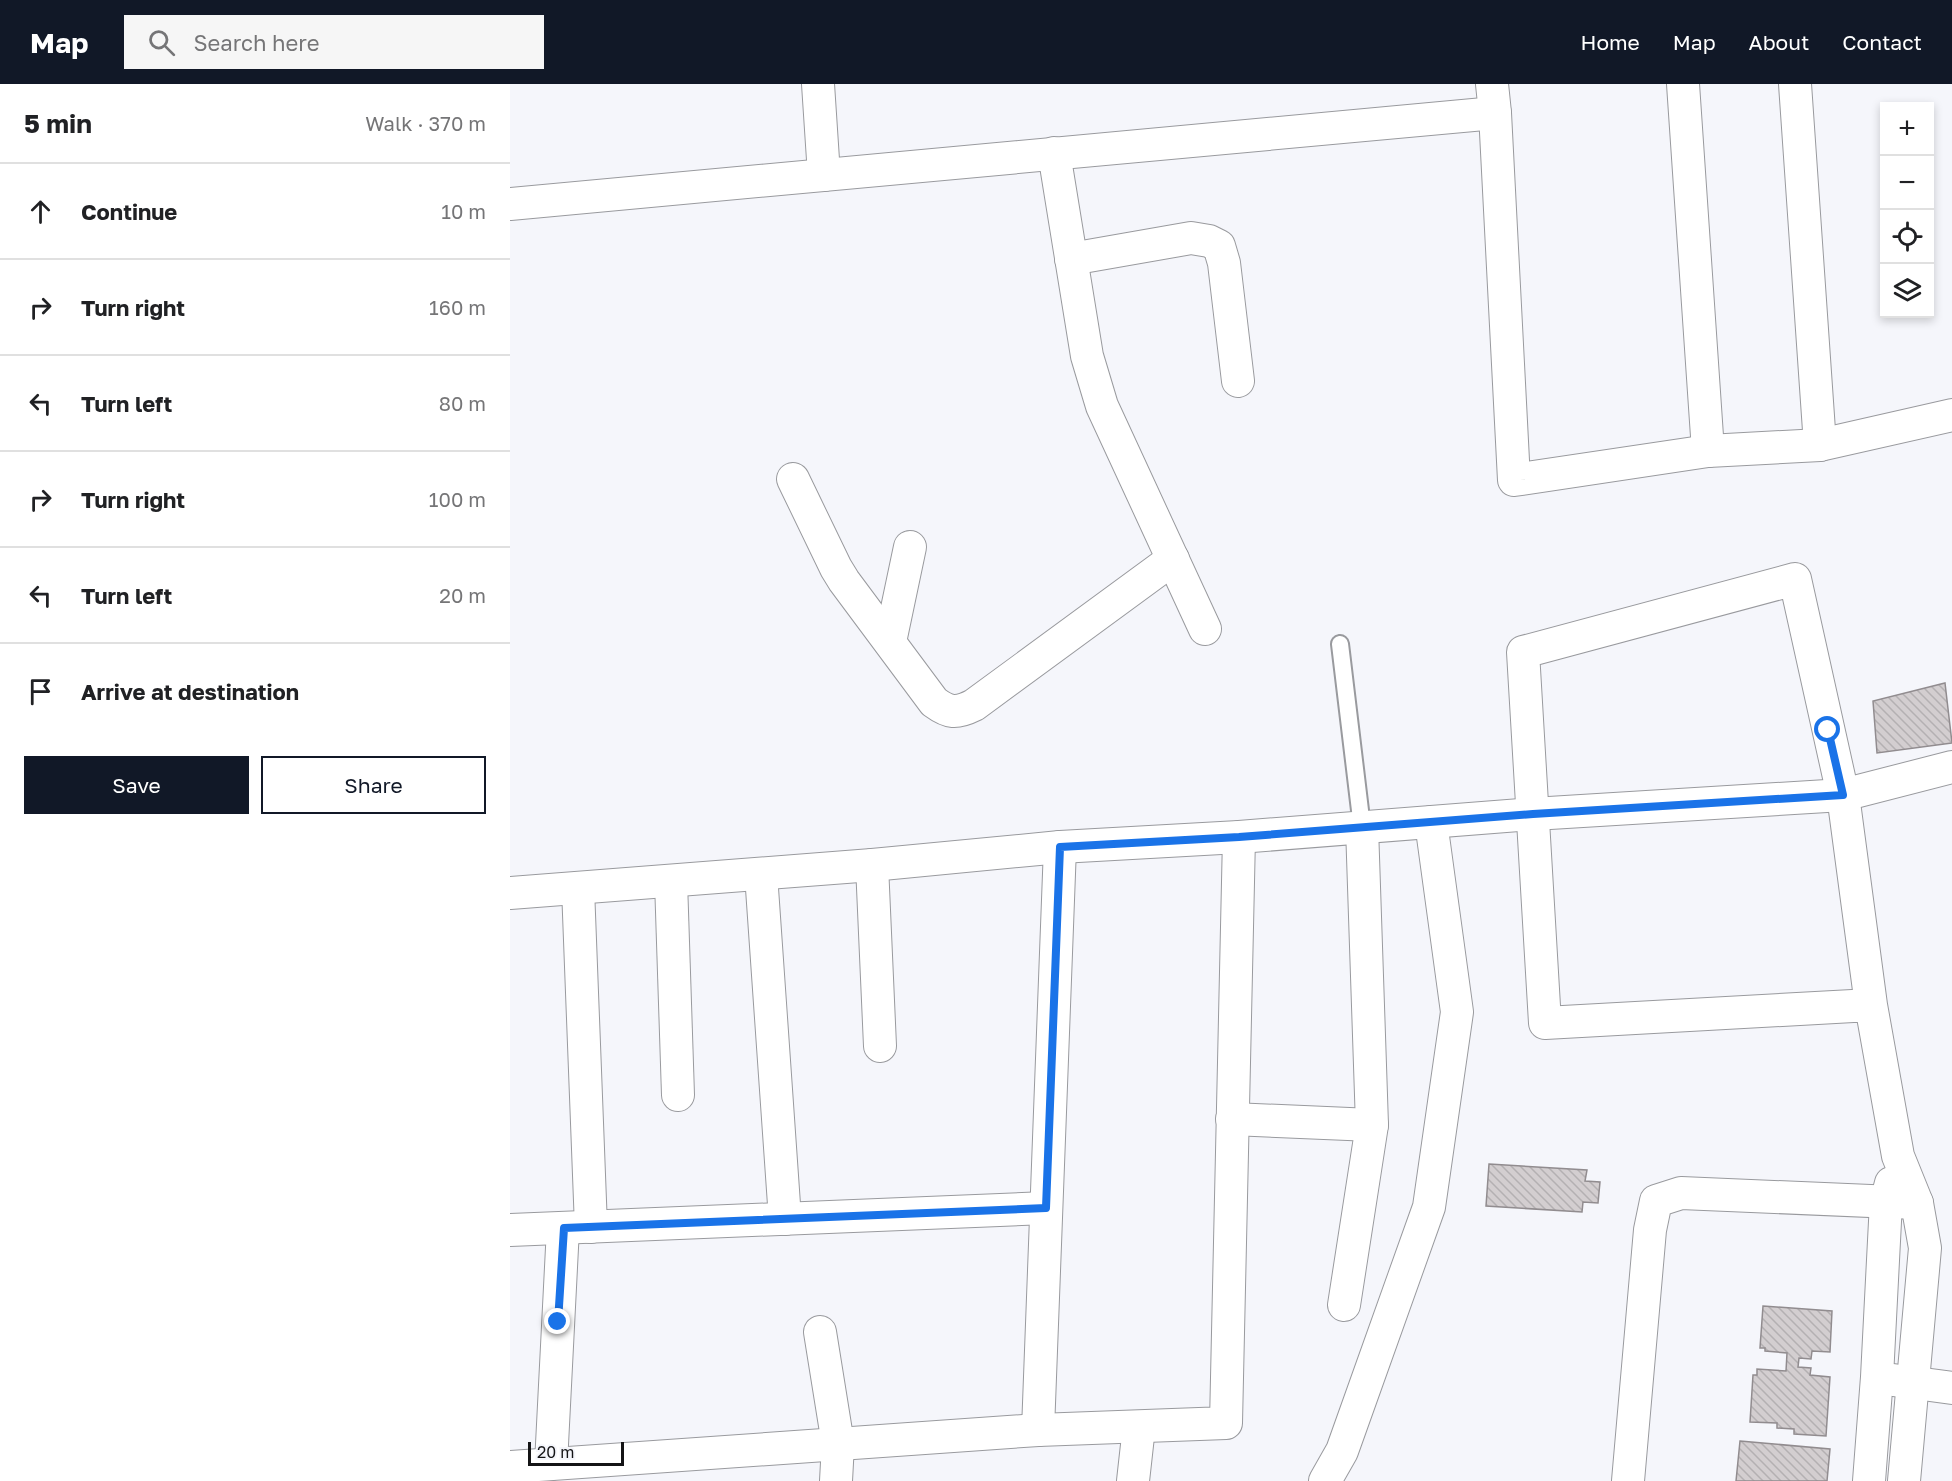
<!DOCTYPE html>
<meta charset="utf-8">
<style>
:root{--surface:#fff;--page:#f6f6f6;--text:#202124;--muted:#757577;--line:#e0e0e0;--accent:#111827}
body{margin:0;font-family:"Golos Text",sans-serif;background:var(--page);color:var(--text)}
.controls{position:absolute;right:18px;top:18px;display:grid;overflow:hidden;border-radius:0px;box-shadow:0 3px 9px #0003}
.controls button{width:54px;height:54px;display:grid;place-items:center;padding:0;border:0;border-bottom:2px solid var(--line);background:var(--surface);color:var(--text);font:30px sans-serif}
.scale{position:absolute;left:18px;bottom:15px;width:96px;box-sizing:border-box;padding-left:6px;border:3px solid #141416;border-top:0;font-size:16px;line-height:21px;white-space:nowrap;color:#141416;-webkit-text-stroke:4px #f5f6fb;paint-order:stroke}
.stop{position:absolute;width:18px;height:18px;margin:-14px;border:4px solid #1a73e8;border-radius:50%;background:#fff}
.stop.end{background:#1a73e8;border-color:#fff;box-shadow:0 2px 6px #0008}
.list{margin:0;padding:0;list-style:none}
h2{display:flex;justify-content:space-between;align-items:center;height:78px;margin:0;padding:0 24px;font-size:26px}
h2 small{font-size:20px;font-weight:400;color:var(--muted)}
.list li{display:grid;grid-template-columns:39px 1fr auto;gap:18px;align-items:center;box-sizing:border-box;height:96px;padding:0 24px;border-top:2px solid var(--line)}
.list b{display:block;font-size:22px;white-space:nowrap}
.list em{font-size:20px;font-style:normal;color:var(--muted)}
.actions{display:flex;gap:12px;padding:18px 24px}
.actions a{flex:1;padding:14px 0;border:2px solid var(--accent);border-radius:0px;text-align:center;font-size:21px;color:var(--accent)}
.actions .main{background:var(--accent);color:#fff}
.icon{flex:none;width:33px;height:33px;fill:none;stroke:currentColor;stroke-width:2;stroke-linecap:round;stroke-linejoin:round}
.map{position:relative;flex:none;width:1442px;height:1397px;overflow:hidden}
header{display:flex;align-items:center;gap:36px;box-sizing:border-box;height:84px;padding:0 30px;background:var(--accent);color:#fff}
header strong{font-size:28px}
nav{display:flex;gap:33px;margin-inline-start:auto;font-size:21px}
.search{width:420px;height:54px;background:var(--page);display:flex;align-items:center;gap:15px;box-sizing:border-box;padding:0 21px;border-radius:0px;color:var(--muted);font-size:22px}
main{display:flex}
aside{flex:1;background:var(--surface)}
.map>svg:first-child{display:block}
.building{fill:url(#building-back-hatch);stroke:#918c8f;stroke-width:1.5}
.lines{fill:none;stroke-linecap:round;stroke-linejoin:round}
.service-casing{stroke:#999a9e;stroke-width:20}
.minor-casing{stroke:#999a9e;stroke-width:34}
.service{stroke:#fff;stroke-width:16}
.minor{stroke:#fff;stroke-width:32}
.route{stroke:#1a73e8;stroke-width:8}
</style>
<header>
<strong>Map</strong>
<div class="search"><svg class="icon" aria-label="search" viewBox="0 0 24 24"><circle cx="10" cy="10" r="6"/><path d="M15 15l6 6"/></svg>Search here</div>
<nav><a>Home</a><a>Map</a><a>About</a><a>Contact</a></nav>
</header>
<main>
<aside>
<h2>5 min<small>Walk · 370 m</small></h2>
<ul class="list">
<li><svg class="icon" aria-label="ahead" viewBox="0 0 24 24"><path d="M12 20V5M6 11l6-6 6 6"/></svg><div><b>Continue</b></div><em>10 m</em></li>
<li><svg class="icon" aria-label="right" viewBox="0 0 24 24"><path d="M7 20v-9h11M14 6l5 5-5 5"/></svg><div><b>Turn right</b></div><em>160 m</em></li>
<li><svg class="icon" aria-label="left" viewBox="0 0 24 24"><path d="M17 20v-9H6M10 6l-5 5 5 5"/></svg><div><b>Turn left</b></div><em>80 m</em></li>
<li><svg class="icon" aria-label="right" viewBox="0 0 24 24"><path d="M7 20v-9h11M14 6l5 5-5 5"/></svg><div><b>Turn right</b></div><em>100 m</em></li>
<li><svg class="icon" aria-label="left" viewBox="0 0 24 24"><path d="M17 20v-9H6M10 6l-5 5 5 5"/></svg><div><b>Turn left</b></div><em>20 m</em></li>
<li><svg class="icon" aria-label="arrive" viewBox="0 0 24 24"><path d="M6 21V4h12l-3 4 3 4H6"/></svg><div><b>Arrive at destination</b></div></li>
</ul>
<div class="actions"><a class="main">Save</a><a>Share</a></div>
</aside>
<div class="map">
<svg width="1442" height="1397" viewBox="0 0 1442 1397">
<defs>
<pattern id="building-back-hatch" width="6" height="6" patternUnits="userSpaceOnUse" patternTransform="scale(1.5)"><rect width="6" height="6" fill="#d3ced0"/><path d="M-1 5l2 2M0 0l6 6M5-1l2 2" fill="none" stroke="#b4b0b2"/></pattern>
</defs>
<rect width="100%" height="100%" fill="#f5f6fb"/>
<g class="building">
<polygon points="1435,599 1442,659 1367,669 1363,617"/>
<polygon points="979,1080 1077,1086 1075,1097 1090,1098 1088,1119 1073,1118 1072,1128 976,1122"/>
<polygon points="1253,1222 1322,1227 1320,1268 1302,1267 1301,1275 1289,1274 1288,1283 1301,1284 1300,1291 1320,1293 1316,1352 1284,1350 1284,1345 1267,1344 1267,1339 1240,1338 1243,1291 1247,1291 1247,1285 1276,1287 1277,1269 1255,1267 1255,1264 1250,1264"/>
<polygon points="1230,1357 1320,1365 1317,1397 1226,1397"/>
</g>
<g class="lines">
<g class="service-casing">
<polyline id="service" points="830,560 852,743"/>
</g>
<g class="minor-casing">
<g id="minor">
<polyline points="308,0 314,91"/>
<polyline points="982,0 985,29 1004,396 1198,367 1310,361 1442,331"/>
<polyline points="1173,0 1198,367"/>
<polyline points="1285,0 1310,361"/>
<polyline points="544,69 577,272 592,322 695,545"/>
<polyline points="0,120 985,29"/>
<polyline points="561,175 681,154 699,157 709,162 714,179 728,297"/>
<path d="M283 395 326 484 334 497 424 618C439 629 446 630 464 621L663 475"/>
<polyline points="380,558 400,463"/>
<polyline points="362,781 370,962"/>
<polyline points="251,790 275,1135"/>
<polyline points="161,797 168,1011"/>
<polyline points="68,804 81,1143"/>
<polyline points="0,809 362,781 550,763 729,753 1023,730 1333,711 1442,683"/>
<polyline points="1361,921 1035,939 1013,568 1285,495 1333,711 1361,921 1388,1072 1407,1119 1415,1164 1394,1397"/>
<polyline points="722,1035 862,1041"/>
<polyline points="0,1146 536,1124"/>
<polyline points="834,1221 862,1041 852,743"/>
<polyline points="310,1248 328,1360 326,1397"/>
<polyline points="1383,1296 1442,1304"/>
<polyline points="528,1346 550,763"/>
<polyline points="41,1380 53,1144"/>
<polyline points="0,1383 528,1346 716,1339 729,753"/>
<polyline points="623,1397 629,1343"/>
<polyline points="815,1397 832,1367 919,1123 947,928 921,738"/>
<polyline points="1118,1397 1140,1146 1146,1117 1171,1109 1407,1119"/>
<polyline points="1359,1397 1367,1293 1376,1118 1381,1099"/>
</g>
</g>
<use href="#service" class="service"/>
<use href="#minor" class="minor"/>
</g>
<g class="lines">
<polyline class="route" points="48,1238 54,1144 536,1124 550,763 729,753 1023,730 1333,711 1318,646"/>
</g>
</svg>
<div class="controls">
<button>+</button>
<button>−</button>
<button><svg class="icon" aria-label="locate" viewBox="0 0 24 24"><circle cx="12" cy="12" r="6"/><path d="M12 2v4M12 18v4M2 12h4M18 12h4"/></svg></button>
<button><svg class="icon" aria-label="layers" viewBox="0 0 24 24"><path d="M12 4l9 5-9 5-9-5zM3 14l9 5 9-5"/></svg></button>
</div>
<div class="scale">20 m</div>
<div class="stop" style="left:1318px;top:646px"></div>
<div class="stop end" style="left:48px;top:1238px"></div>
</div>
</main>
